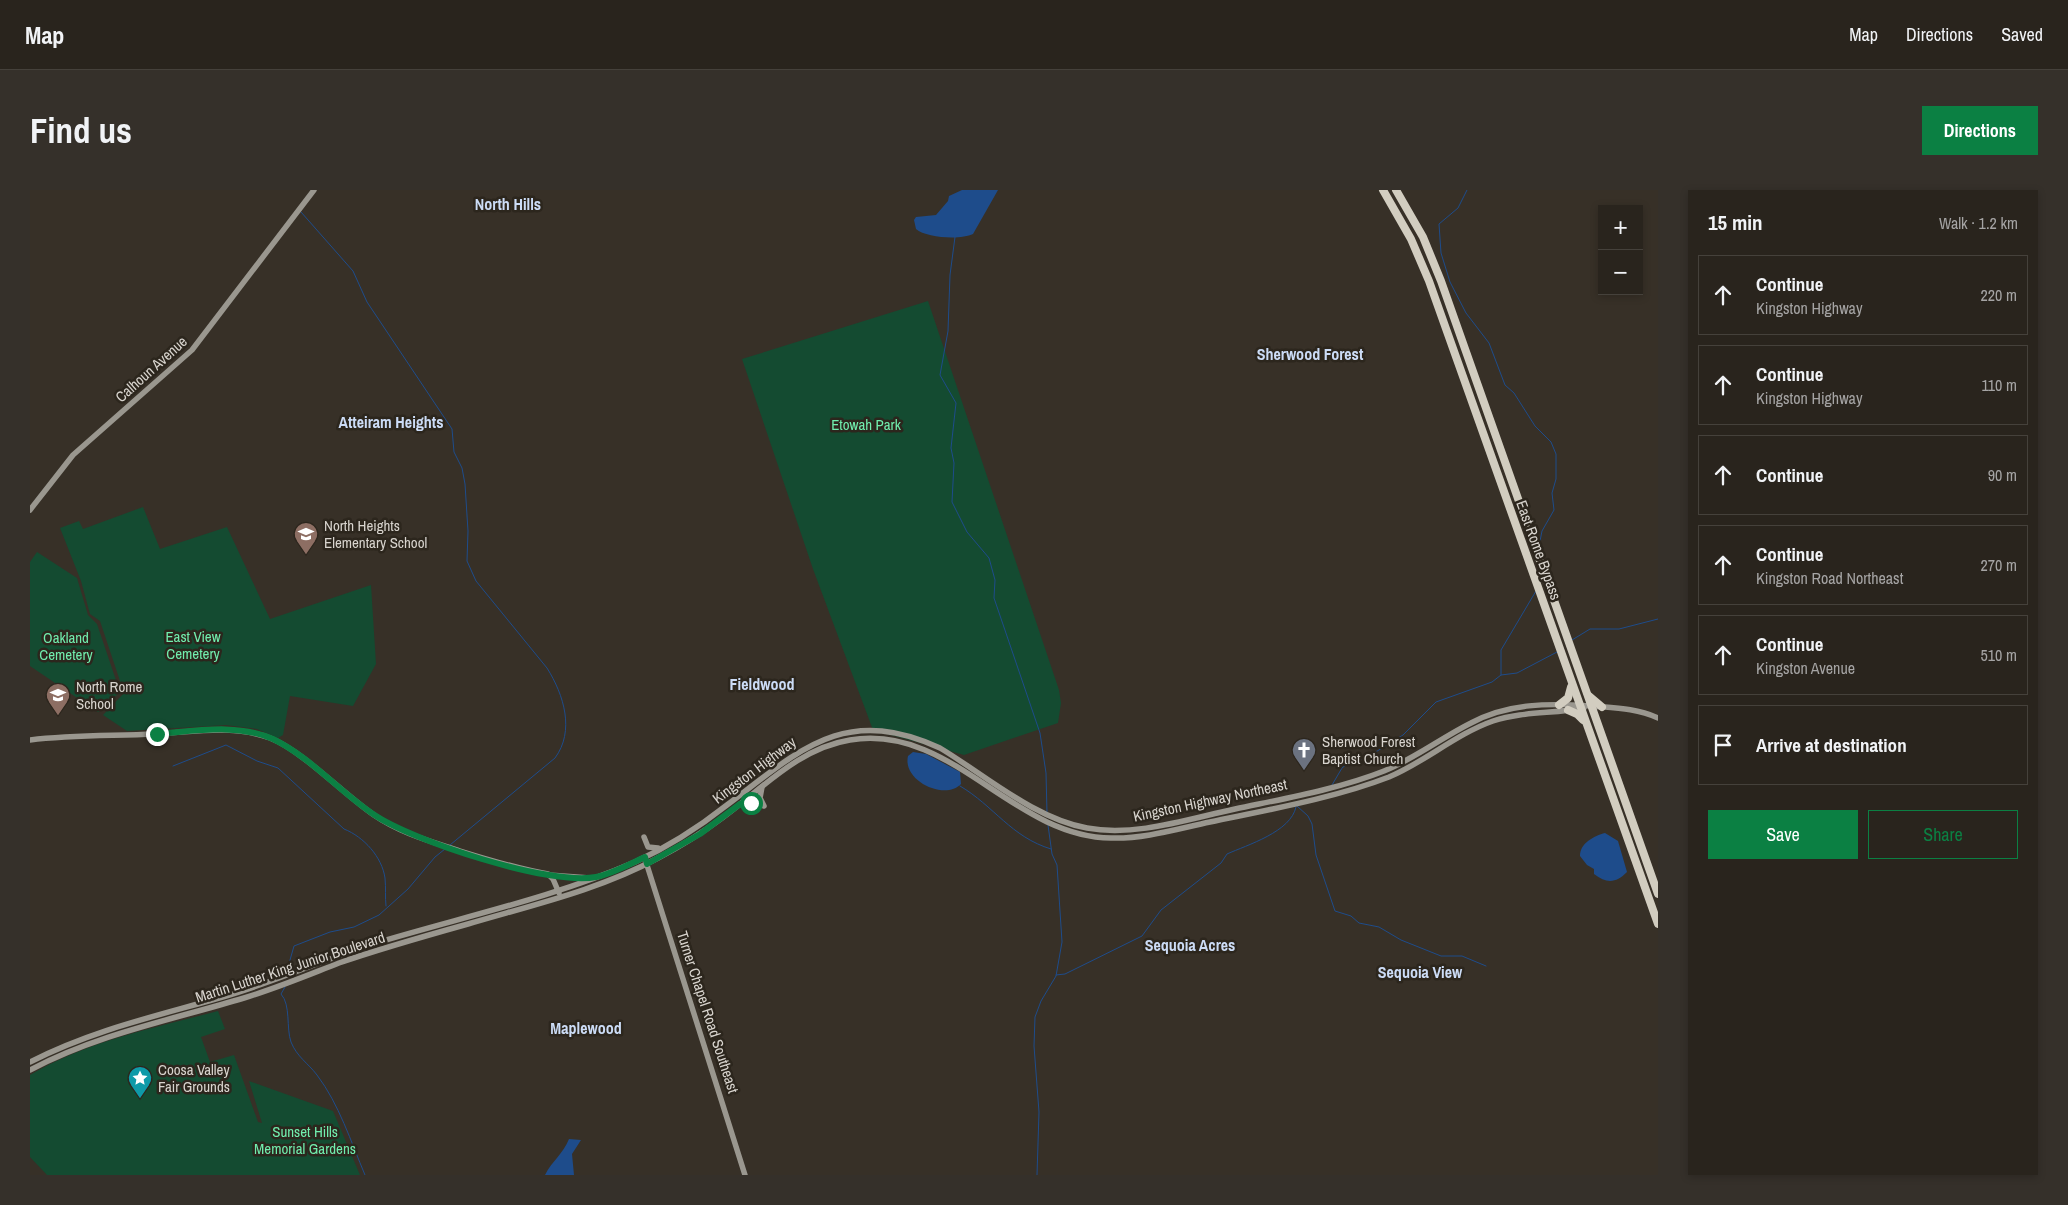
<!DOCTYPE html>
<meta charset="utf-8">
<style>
:root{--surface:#29241d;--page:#35302a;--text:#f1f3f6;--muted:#a5a4a4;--line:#45413b;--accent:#0b8043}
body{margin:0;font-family:"Archivo Narrow",sans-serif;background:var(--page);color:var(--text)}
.controls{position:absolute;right:15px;top:15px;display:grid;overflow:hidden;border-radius:0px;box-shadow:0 2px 8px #0003}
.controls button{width:45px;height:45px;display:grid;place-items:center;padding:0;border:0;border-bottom:1px solid var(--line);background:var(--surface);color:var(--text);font:25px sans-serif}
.stop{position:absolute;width:15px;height:15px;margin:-11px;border:4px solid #0b8043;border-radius:50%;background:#fff}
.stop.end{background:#0b8043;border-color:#fff;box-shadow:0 1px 5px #0008}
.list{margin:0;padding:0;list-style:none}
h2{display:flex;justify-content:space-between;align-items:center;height:65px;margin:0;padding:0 20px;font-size:21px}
h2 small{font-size:16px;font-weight:400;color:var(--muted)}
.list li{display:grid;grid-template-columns:32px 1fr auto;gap:15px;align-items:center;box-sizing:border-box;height:80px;margin:0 10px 10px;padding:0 10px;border:1px solid var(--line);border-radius:0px}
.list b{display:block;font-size:19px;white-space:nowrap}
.list p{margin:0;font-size:16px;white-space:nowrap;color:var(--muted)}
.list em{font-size:16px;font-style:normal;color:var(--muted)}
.actions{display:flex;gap:10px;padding:15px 20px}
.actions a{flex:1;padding:11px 0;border:1px solid var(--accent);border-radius:0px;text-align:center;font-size:18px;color:var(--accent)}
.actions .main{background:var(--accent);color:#fff}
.icon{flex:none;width:28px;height:28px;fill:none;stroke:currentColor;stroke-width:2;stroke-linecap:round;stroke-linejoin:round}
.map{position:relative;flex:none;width:1628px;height:985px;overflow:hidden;border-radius:0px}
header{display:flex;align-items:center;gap:30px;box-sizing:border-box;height:70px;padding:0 25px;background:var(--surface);border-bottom:1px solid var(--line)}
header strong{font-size:24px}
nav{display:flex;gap:28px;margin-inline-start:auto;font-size:18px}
.intro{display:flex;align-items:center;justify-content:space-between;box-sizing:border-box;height:120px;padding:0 30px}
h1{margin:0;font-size:35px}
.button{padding:12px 22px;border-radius:0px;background:var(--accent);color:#fff;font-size:18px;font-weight:700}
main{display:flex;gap:30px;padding:0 30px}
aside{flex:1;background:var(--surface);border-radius:0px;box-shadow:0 2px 8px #0003}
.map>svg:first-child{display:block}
.green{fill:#144b31}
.water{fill:#1e4c8b}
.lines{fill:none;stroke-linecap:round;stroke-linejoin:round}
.stream{stroke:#1e4c8b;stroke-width:1}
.secondary{stroke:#9a978f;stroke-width:5.5}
.highway{stroke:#d2cdc0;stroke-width:8}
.route{stroke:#0b8043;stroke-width:6}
.labels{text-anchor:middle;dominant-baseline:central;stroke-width:5;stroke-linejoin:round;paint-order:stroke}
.street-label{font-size:15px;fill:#d8d4ce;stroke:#2c261d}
.park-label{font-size:15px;fill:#71eeae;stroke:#2c261d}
.poi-label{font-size:15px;fill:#d8d4ce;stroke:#2c261d;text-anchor:start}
.neighbourhood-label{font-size:16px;font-weight:bold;fill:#ccdcf6;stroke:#2c261d}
</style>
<header>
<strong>Map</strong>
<nav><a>Map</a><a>Directions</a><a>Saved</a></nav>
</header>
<div class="intro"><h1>Find us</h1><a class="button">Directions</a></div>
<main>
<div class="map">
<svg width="1628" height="985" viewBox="0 0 1628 985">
<rect width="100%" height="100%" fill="#373027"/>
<g class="green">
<polygon points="898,111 1029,500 1031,513 1028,533 934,565 843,540 783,379 712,169"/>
<polygon points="113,317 130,359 197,337 240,429 341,395 346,474 323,516 260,506 253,545 248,548 227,539 196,535 97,541 73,525 94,503 70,431 60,424 51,391 30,338 49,331 53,339"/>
<polygon points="7,362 47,388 58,425 67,434 90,502 68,522 0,476 0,372"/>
<path d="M188 821 195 839 171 847 180 872 204 865 228 932 232 933 219 891 303 921 330 985H17L0 967V885C58 851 124 838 188 821Z"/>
</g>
<g class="water">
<path d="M932 0H968L943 44C931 50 896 48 886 39L884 30 886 27 906 25 918 11 919 6Z"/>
<path d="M883 562 896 564 930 582 931 594C915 611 872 591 878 566Z"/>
<path d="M1575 643 1588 651 1597 682C1586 693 1577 694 1564 684V679L1557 675 1550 666C1550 653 1564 646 1575 643Z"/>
<path d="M539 949 551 950 542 964 544 985H515C522 971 533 964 539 949Z"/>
</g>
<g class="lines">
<g class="stream">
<polyline points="1437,0 1428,18 1409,34 1411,63 1420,92 1436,123 1459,153 1475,195 1484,203 1505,236 1521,252 1526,264 1526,289 1522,303 1524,320 1512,341 1509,356"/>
<path d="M271 22 323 81 337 112 422 239 424 262 432 278 435 294 438 341 437 371 446 391 517 478C534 505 545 541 525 568L420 655"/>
<polyline points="925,47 920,85 918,141 910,185 926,213 921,258 924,273 922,312 937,342 959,368 965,390 964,408 1010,543 1016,583 1017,623"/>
<polyline points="1515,373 1518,380"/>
<polyline points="1542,450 1560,439 1589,439 1628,429"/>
<polyline points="1471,485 1471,460 1506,401"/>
<path d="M143 576 196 555 227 571 248 578 314 639C334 647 352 667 355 688 356 698 355 707 356 716"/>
<polyline points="1302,595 1312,578 1321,571 1336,568 1373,545 1406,512 1462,492 1471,485 1487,483 1527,462"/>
<path d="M930 596C964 616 981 647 1021 659"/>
<polyline points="1267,616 1278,626 1282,634 1286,665 1305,721 1321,726 1329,733 1349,737 1371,750 1411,766 1432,766 1456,776"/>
<polyline points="256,784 264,756 300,742 324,737 349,725 378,699 405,667 415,659"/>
<path d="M1026 785 1035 784 1112 746 1131 720 1191 673 1197 664C1217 655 1261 642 1266 617"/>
<path d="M255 797 251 804C261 815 256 838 261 852 267 867 278 873 287 885 309 914 321 952 335 985"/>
<polyline points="1007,985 1009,922 1004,856 1005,827 1011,811 1026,786 1032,752 1027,675 1022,664 1018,635"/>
</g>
<g class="secondary">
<polyline points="0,320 43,265 162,160 284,0"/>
<path d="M0 550C42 545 83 546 124 544 164 542 202 534 240 548 273 561 313 604 344 625 370 643 400 651 430 661 459 670 488 679 518 684L523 689 529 703"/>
<polyline points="732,597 730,608 734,616"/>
<polyline points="712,614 727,613"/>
<polyline points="614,647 618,657 628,658"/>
<polyline points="616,672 715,985"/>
<polyline points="519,685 560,688"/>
<path d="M0 872C65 839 127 826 196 806 247 791 295 769 346 753 432 727 522 708 605 672 638 657 669 637 697 615 770 560 814 514 910 558 955 585 1005 629 1057 638 1105 647 1158 629 1205 619 1252 609 1309 599 1354 581 1384 569 1411 548 1441 533 1478 513 1519 513 1561 516 1584 518 1606 518 1628 528"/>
<path d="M0 880C68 844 141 830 214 808 247 798 278 785 309 773 352 758 395 746 438 734 502 715 569 700 628 668 651 656 672 643 692 628 732 599 769 558 820 550 922 533 982 647 1081 648 1114 649 1147 639 1180 632 1237 620 1305 608 1359 587 1395 572 1426 544 1463 531 1493 521 1523 524 1554 518"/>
</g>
<g class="highway">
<polyline points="1353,0 1381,49 1399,91 1628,734"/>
<polyline points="1366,0 1393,47 1411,91 1628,704"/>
<polyline points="1559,506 1572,517"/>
<polyline points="1529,515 1538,508 1541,497"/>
<polyline points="1538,520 1547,524 1553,530"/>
</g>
</g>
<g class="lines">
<path class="route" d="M127 544C165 541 207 533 243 549 280 567 309 601 343 624 382 651 520 696 566 687 582 684 600 674 615 667L617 674 670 644 710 614 721 613"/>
</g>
<defs>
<g id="school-pin" transform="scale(1.25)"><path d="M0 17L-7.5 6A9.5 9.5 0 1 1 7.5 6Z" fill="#8d6e63" stroke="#2c261d"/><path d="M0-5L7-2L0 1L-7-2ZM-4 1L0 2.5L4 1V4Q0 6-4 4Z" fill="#fff"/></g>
<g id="church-pin" transform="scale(1.25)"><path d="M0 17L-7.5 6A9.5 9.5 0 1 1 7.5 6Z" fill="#6b7280" stroke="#2c261d"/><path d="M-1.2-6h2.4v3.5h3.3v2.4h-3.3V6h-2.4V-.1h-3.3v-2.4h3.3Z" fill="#fff"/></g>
<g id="sight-pin" transform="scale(1.25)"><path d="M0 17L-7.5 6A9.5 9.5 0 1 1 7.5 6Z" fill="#0f9aa8" stroke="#2c261d"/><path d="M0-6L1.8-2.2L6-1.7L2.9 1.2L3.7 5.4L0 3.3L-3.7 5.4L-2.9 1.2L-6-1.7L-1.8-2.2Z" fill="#fff"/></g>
</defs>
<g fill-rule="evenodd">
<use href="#school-pin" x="276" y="344"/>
<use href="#school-pin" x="28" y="505"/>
<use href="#church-pin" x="1274" y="560"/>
<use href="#sight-pin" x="110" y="888"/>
</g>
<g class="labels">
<g class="street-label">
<text transform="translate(121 179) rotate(-42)">Calhoun Avenue</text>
<text transform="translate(1509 360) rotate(70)">East Rome Bypass</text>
<text transform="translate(724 580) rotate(-37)">Kingston Highway</text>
<text transform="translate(1180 610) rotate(-12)">Kingston Highway Northeast</text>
<text transform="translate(260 777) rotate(-18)">Martin Luther King Junior Boulevard</text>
<text transform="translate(678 822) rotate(72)">Turner Chapel Road Southeast</text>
</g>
<g class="park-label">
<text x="836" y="234">Etowah Park</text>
<text x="163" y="446">East View<tspan x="163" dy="17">Cemetery</tspan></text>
<text x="36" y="447">Oakland<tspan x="36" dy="17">Cemetery</tspan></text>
<text x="275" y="941">Sunset Hills<tspan x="275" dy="17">Memorial Gardens</tspan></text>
</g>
<g class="poi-label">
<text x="294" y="335">North Heights<tspan x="294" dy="17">Elementary School</tspan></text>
<text x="46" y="496">North Rome<tspan x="46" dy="17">School</tspan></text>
<text x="1292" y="551">Sherwood Forest<tspan x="1292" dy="17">Baptist Church</tspan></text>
<text x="128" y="879">Coosa Valley<tspan x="128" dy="17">Fair Grounds</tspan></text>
</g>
<g class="neighbourhood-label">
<text x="478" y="14">North Hills</text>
<text x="1280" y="164">Sherwood Forest</text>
<text x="361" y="232">Atteiram Heights</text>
<text x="732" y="494">Fieldwood</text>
<text x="1160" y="755">Sequoia Acres</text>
<text x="1390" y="782">Sequoia View</text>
<text x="556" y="838">Maplewood</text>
</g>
</g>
</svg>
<div class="controls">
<button>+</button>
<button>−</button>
</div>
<div class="stop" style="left:721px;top:613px"></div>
<div class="stop end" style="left:127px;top:544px"></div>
</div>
<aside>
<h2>15 min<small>Walk · 1.2 km</small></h2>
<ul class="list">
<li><svg class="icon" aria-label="ahead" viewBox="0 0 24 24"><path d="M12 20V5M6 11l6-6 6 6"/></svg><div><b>Continue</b><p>Kingston Highway</p></div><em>220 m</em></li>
<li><svg class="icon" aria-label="ahead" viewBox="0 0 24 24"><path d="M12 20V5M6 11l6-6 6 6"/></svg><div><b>Continue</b><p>Kingston Highway</p></div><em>110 m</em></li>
<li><svg class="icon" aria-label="ahead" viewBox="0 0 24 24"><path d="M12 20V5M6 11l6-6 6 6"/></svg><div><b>Continue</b></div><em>90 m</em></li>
<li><svg class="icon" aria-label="ahead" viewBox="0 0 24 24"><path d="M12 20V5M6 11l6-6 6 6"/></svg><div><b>Continue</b><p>Kingston Road Northeast</p></div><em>270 m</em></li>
<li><svg class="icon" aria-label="ahead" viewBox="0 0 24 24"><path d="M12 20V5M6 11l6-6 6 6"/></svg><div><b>Continue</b><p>Kingston Avenue</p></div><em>510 m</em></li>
<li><svg class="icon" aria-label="arrive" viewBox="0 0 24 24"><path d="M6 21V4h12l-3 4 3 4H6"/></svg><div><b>Arrive at destination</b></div></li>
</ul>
<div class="actions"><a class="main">Save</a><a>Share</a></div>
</aside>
</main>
